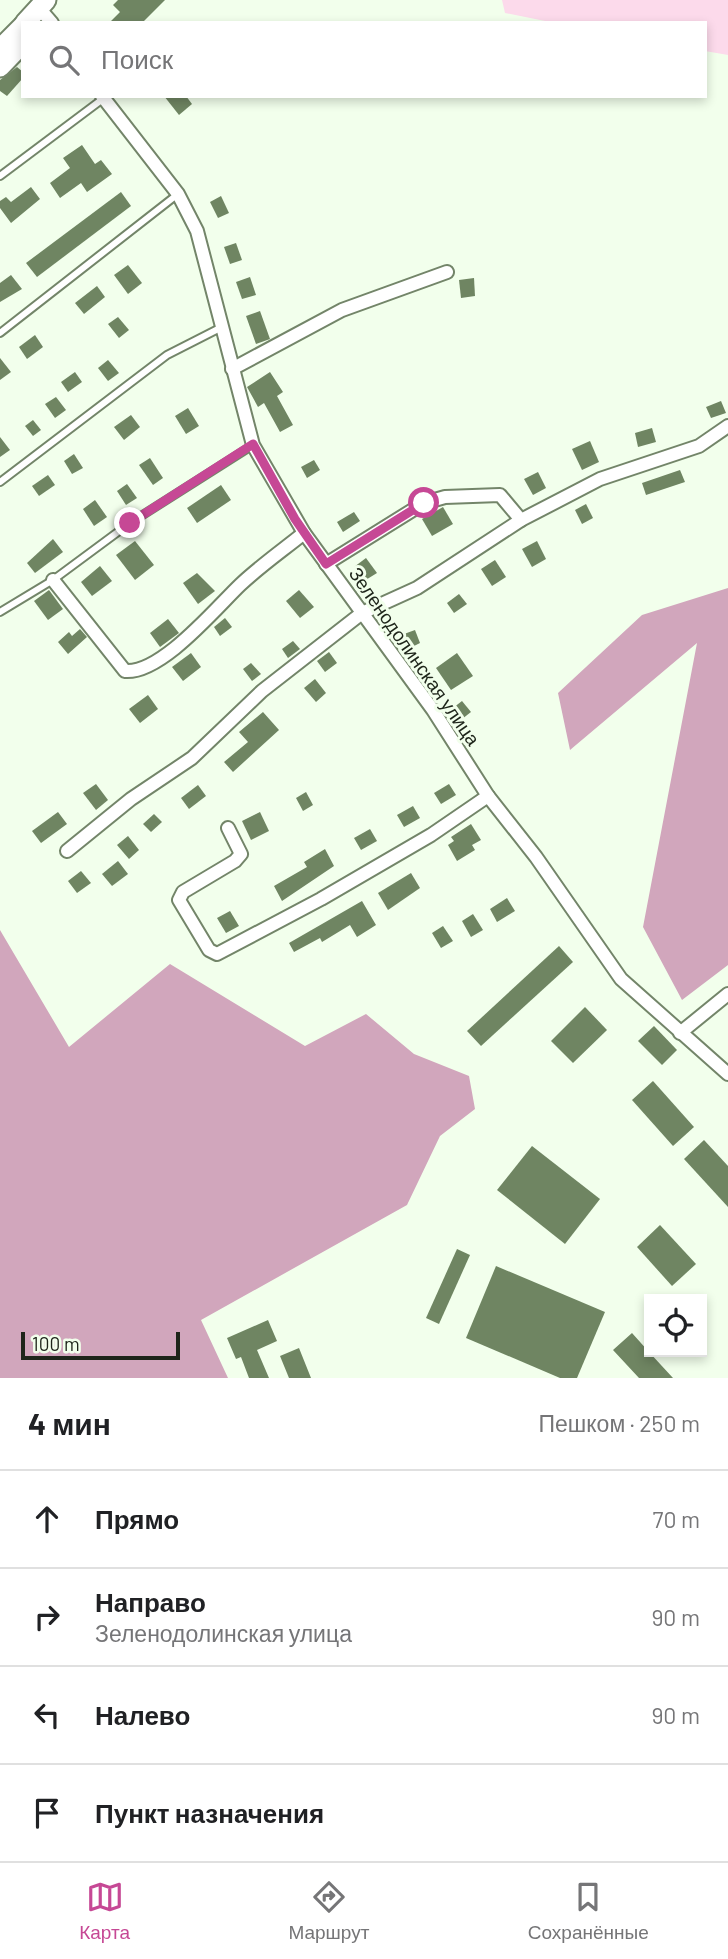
<!DOCTYPE html>
<html lang="ru">
<meta charset="utf-8">
<style>
:root{--surface:#fff;--page:#f6f6f6;--text:#202124;--muted:#757577;--line:#e0e0e0;--accent:#c64895}
body{margin:0;font-family:Barlow,sans-serif;background:var(--page);color:var(--text)}
.controls{position:absolute;right:21px;bottom:21px;display:grid;overflow:hidden;border-radius:0px;box-shadow:0 4px 10px #0003}
.controls button{width:63px;height:63px;display:grid;place-items:center;padding:0;border:0;border-bottom:2px solid var(--line);background:var(--surface);color:var(--text);font:35px sans-serif}
.scale{position:absolute;left:21px;bottom:18px;width:159px;box-sizing:border-box;padding-left:7px;border:4px solid #1e251a;border-top:0;font-size:19px;line-height:24px;white-space:nowrap;color:#1e251a;-webkit-text-stroke:5px #f2ffec;paint-order:stroke}
.stop{position:absolute;width:21px;height:21px;margin:-16px;border:5px solid #c64895;border-radius:50%;background:#fff}
.stop.end{background:#c64895;border-color:#fff;box-shadow:0 2px 7px #0008}
.list{margin:0;padding:0;list-style:none}
h2{display:flex;justify-content:space-between;align-items:center;height:91px;margin:0;padding:0 28px;font-size:30px}
h2 small{font-size:23px;font-weight:400;color:var(--muted)}
.list li{display:grid;grid-template-columns:46px 1fr auto;gap:21px;align-items:center;box-sizing:border-box;height:98px;padding:0 28px;border-top:2px solid var(--line)}
.list b{display:block;font-size:26px;white-space:nowrap}
.list p{margin:0;font-size:23px;white-space:nowrap;color:var(--muted)}
.list em{font-size:23px;font-style:normal;color:var(--muted)}
.icon{flex:none;width:38px;height:38px;fill:none;stroke:currentColor;stroke-width:2;stroke-linecap:round;stroke-linejoin:round}
.map{position:relative;flex:none;width:728px;height:1378px;overflow:hidden}
.search{position:absolute;background:var(--surface);box-shadow:0 4px 10px #0003;left:21px;right:21px;top:21px;height:77px;display:flex;align-items:center;gap:18px;box-sizing:border-box;padding:0 24px;border-radius:0px;color:var(--muted);font-size:26px}
.sheet{height:483px;background:var(--surface)}
nav{display:flex;justify-content:space-around;align-items:center;box-sizing:border-box;height:98px;border-top:2px solid var(--line);background:var(--surface);font-size:19px;color:var(--muted)}
nav a{display:grid;justify-items:center;gap:4px}
nav .on{color:var(--accent)}
.map>svg:first-child{display:block}
.green{fill:#fcdaeb}
.forest{fill:#d1a6bc}
.building{fill:#6f8562}
.lines{fill:none;stroke-linecap:round;stroke-linejoin:round}
.lane-casing{stroke:#738569;stroke-width:10}
.street-casing{stroke:#738569;stroke-width:16}
.primary-casing{stroke:#738569;stroke-width:23}
.lane{stroke:#fff;stroke-width:6}
.street{stroke:#fff;stroke-width:12}
.primary{stroke:#fff;stroke-width:19}
.route{stroke:#c64895;stroke-width:9}
.labels{text-anchor:middle;dominant-baseline:central;stroke-width:6;stroke-linejoin:round;paint-order:stroke}
.street-label{font-size:19px;fill:#1e251a;stroke:#f2ffec}
</style>
<div class="map">
<svg width="728" height="1378" viewBox="0 0 728 1378">
<rect width="100%" height="100%" fill="#f2ffec"/>
<polygon class="green" points="502,0 728,0 728,55 705,51 705,23 555,23 505,13"/>
<g class="forest">
<polygon points="728,588 728,965 682,1000 643,927 697,643 570,750 558,693 642,615"/>
<polygon points="0,930 69,1047 170,964 305,1046 366,1014 414,1054 469,1076 475,1109 440,1136 407,1205 201,1320 228,1378 0,1378"/>
</g>
<g class="building">
<polygon points="118,0 165,0 142,23 109,23 120,12 113,5"/>
<polygon points="17,67 23,72 23,78 7,96 0,91 0,80"/>
<polygon points="164,96 186,96 192,104 179,115"/>
<polygon points="82,145 95,164 101,160 112,174 87,192 81,183 60,198 50,183 70,168 63,158"/>
<polygon points="31,187 40,199 11,223 0,208 0,201 6,197 11,202"/>
<polygon points="121,192 131,206 37,277 26,263"/>
<polygon points="221,196 229,213 218,218 210,202"/>
<polygon points="236,243 242,260 230,264 224,247"/>
<polygon points="128,265 142,283 128,294 114,275"/>
<polygon points="11,275 22,289 0,302 0,283"/>
<polygon points="250,277 256,295 242,299 236,282"/>
<polygon points="474,278 475,296 461,298 459,280"/>
<polygon points="97,286 105,297 84,314 75,303"/>
<polygon points="260,311 270,339 256,344 246,316"/>
<polygon points="118,317 129,330 119,338 108,324"/>
<polygon points="35,335 43,347 27,359 19,347"/>
<polygon points="0,358 11,372 0,380"/>
<polygon points="108,360 119,373 108,381 98,368"/>
<polygon points="75,372 82,382 68,392 61,382"/>
<polygon points="270,372 283,392 277,396 293,425 280,432 264,403 258,407 247,387"/>
<polygon points="56,397 66,410 55,418 45,404"/>
<polygon points="721,401 726,413 711,418 706,407"/>
<polygon points="188,408 199,426 186,434 175,416"/>
<polygon points="131,415 140,427 124,440 114,427"/>
<polygon points="33,420 41,430 33,436 25,426"/>
<polygon points="652,428 656,442 638,447 635,433"/>
<polygon points="0,437 10,450 0,457"/>
<polygon points="590,441 599,462 582,470 572,449"/>
<polygon points="74,454 83,468 72,474 64,461"/>
<polygon points="150,458 163,478 153,485 139,465"/>
<polygon points="314,460 320,470 307,478 301,467"/>
<polygon points="680,470 685,482 646,495 642,483"/>
<polygon points="538,472 546,488 533,495 524,479"/>
<polygon points="48,475 55,485 39,496 32,486"/>
<polygon points="127,484 137,498 126,505 117,491"/>
<polygon points="221,485 231,500 197,523 187,508"/>
<polygon points="95,500 107,517 94,526 83,509"/>
<polygon points="586,504 593,518 582,524 575,510"/>
<polygon points="443,507 453,524 432,536 422,519"/>
<polygon points="354,512 360,521 343,532 337,522"/>
<polygon points="53,539 63,552 35,573 27,563"/>
<polygon points="135,541 154,565 135,580 116,555"/>
<polygon points="537,541 546,559 532,567 522,549"/>
<polygon points="366,558 377,573 364,581 354,567"/>
<polygon points="495,560 506,577 492,586 481,569"/>
<polygon points="100,566 112,581 92,596 81,582"/>
<polygon points="197,573 215,591 198,604 183,583"/>
<polygon points="49,590 63,609 48,620 34,601"/>
<polygon points="299,590 314,607 300,618 286,601"/>
<polygon points="459,594 467,604 454,613 447,603"/>
<polygon points="225,618 232,627 220,636 214,627"/>
<polygon points="168,619 179,633 160,647 150,633"/>
<polygon points="80,629 87,637 68,654 58,642 69,632 72,636"/>
<polygon points="415,630 420,643 410,648 404,634"/>
<polygon points="293,641 300,649 288,658 282,649"/>
<polygon points="329,652 337,663 325,672 317,661"/>
<polygon points="191,653 201,667 183,681 172,667"/>
<polygon points="457,653 473,676 451,690 436,668"/>
<polygon points="251,663 261,674 252,681 243,669"/>
<polygon points="315,679 326,693 316,702 304,688"/>
<polygon points="148,695 158,709 140,723 129,709"/>
<polygon points="462,701 471,712 462,719 453,708"/>
<polygon points="263,712 279,730 233,772 224,762 248,742 239,732"/>
<polygon points="96,784 108,800 96,810 83,793"/>
<polygon points="449,784 456,795 441,804 434,793"/>
<polygon points="198,785 206,796 189,809 181,798"/>
<polygon points="306,792 313,805 303,811 296,798"/>
<polygon points="413,806 420,818 404,827 397,815"/>
<polygon points="58,812 67,824 41,843 32,831"/>
<polygon points="260,812 269,831 251,840 242,821"/>
<polygon points="154,814 162,822 151,832 143,824"/>
<polygon points="471,824 481,840 472,845 475,850 457,861 448,845 454,841 451,837"/>
<polygon points="370,829 377,841 361,850 354,838"/>
<polygon points="128,836 139,850 129,859 117,845"/>
<polygon points="325,849 334,866 282,901 274,886 307,867 304,862"/>
<polygon points="118,861 128,874 112,886 102,874"/>
<polygon points="81,871 91,883 77,893 68,881"/>
<polygon points="411,873 420,888 388,910 378,893"/>
<polygon points="507,898 515,911 497,922 490,909"/>
<polygon points="362,901 376,925 357,937 350,925 322,942 320,938 294,952 289,943"/>
<polygon points="230,911 239,926 226,933 217,918"/>
<polygon points="473,914 483,930 471,937 462,921"/>
<polygon points="443,926 453,941 441,948 432,933"/>
<polygon points="559,946 573,962 481,1046 467,1031"/>
<polygon points="585,1007 607,1030 573,1063 551,1041"/>
<polygon points="654,1026 677,1050 662,1065 638,1041"/>
<polygon points="653,1081 694,1127 673,1146 632,1100"/>
<polygon points="704,1140 728,1166 728,1207 684,1159"/>
<polygon points="532,1146 600,1199 565,1244 497,1190"/>
<polygon points="660,1225 696,1264 672,1286 637,1247"/>
<polygon points="457,1249 470,1255 439,1324 426,1318"/>
<polygon points="496,1266 605,1312 577,1378 560,1378 466,1338"/>
<polygon points="268,1320 277,1341 257,1350 269,1378 249,1378 241,1357 236,1359 227,1338"/>
<polygon points="632,1333 649,1352 673,1378 639,1378 613,1350"/>
<polygon points="299,1348 311,1378 289,1378 280,1356"/>
</g>
<g class="lines">
<g class="lane-casing">
<g id="lane">
<polyline points="0,176 104,98"/>
<polyline points="0,333 178,194"/>
<polyline points="0,482 167,355 222,327"/>
<polyline points="0,612 53,580 130,523 253,445"/>
</g>
</g>
<g class="street-casing">
<g id="street">
<polyline points="39,8 52,23"/>
<polyline points="102,96 178,194 197,231 253,445 304,533 433,710 488,796 536,857 621,979 728,1074"/>
<polyline points="232,369 342,310 447,272"/>
<polyline points="326,564 424,503 445,497 500,495 521,520"/>
<path d="M53 580 125 671C161 674 215 609 240 585 260 566 283 550 304 533"/>
<polyline points="228,828 241,854 235,861 183,892 179,900 209,950 217,954 321,899 431,835 488,796"/>
<polyline points="67,851 131,799 192,758 262,691 362,613 417,588 521,520 600,479 699,446 728,426"/>
<polyline points="680,1033 728,994"/>
</g>
</g>
<g class="primary-casing">
<g id="primary">
<polyline points="25,23 46,0"/>
<polyline points="0,49 23,26"/>
<polyline points="0,67 23,43"/>
</g>
</g>
<use href="#lane" class="lane"/>
<use href="#street" class="street"/>
<use href="#primary" class="primary"/>
</g>
<g class="lines">
<polyline class="route" points="130,523 253,444 295,519 326,564 424,503"/>
</g>
<g class="labels">
<g class="street-label">
<text transform="translate(415 656) rotate(55)">Зеленодолинская улица</text>
</g>
</g>
</svg>
<div class="controls">
<button><svg class="icon" aria-label="locate" viewBox="0 0 24 24"><circle cx="12" cy="12" r="6"/><path d="M12 2v4M12 18v4M2 12h4M18 12h4"/></svg></button>
</div>
<div class="scale">100 m</div>
<div class="stop" style="left:424px;top:503px"></div>
<div class="stop end" style="left:130px;top:523px"></div>
<div class="search"><svg class="icon" aria-label="search" viewBox="0 0 24 24"><circle cx="10" cy="10" r="6"/><path d="M15 15l6 6"/></svg>Поиск</div>
</div>
<section class="sheet">
<h2>4 мин<small>Пешком · 250 m</small></h2>
<ul class="list">
<li><svg class="icon" aria-label="ahead" viewBox="0 0 24 24"><path d="M12 20V5M6 11l6-6 6 6"/></svg><div><b>Прямо</b></div><em>70 m</em></li>
<li><svg class="icon" aria-label="right" viewBox="0 0 24 24"><path d="M7 20v-9h11M14 6l5 5-5 5"/></svg><div><b>Направо</b><p>Зеленодолинская улица</p></div><em>90 m</em></li>
<li><svg class="icon" aria-label="left" viewBox="0 0 24 24"><path d="M17 20v-9H6M10 6l-5 5 5 5"/></svg><div><b>Налево</b></div><em>90 m</em></li>
<li><svg class="icon" aria-label="arrive" viewBox="0 0 24 24"><path d="M6 21V4h12l-3 4 3 4H6"/></svg><div><b>Пункт назначения</b></div></li>
</ul>
</section>
<nav>
<a class="on"><svg class="icon" aria-label="map" viewBox="0 0 24 24"><path d="M3 6l6-2 6 2 6-2v14l-6 2-6-2-6 2zM9 4v14M15 6v14"/></svg>Карта</a>
<a><svg class="icon" aria-label="directions" viewBox="0 0 24 24"><path d="M12 3l9 9-9 9-9-9zM9 14v-3h6M13 9l2 2-2 2"/></svg>Маршрут</a>
<a><svg class="icon" aria-label="saved" viewBox="0 0 24 24"><path d="M7 4h10v16l-5-4-5 4z"/></svg>Сохранённые</a>
</nav>
